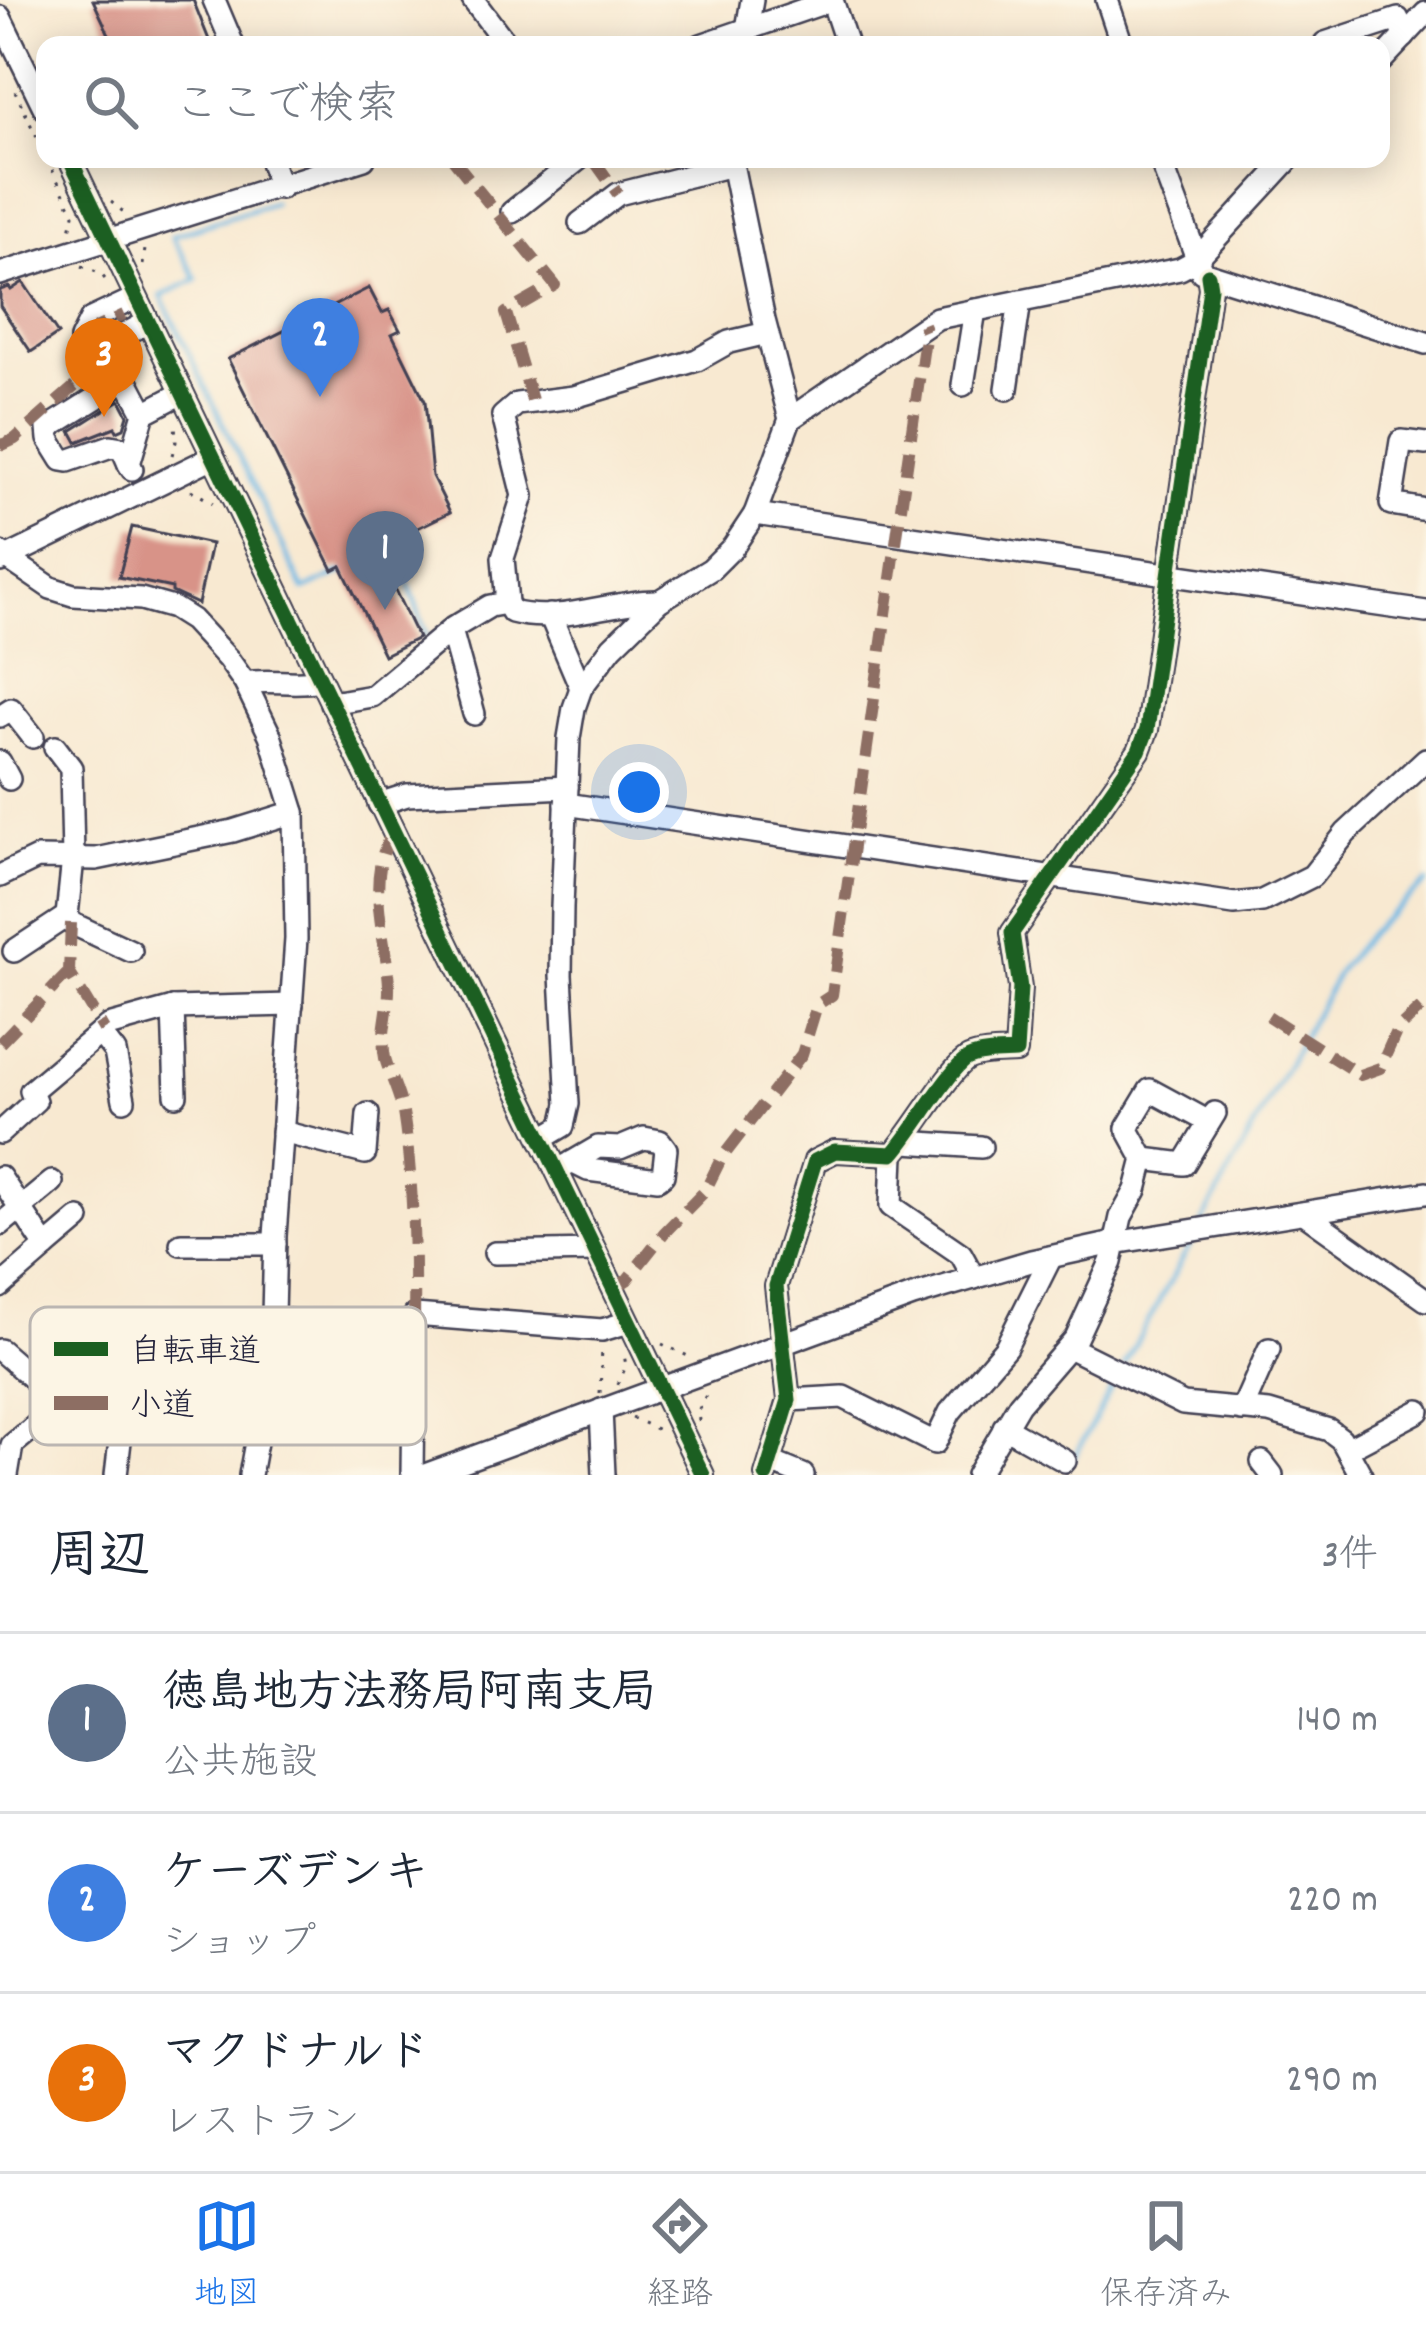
<!DOCTYPE html>
<html lang="ja">
<meta charset="utf-8">
<style>
:root{--surface:#fff;--page:#f2f2f3;--text:#1f2937;--muted:#747a83;--line:#e0e1e3;--accent:#1a73e8}
body{margin:0;font-family:Dekko,"Klee One",sans-serif;background:var(--page);color:var(--text)}
.you{position:absolute;left:639px;top:792px;width:42px;height:42px;margin:-30px;border:9px solid #fff;border-radius:50%;background:#1a73e8;box-shadow:0 0 0 18px #1a73e833}
.badge{display:grid;place-items:center;width:78px;height:78px;border-radius:50%;background:var(--accent);color:#fff;font-size:39px;font-weight:700}
.pin{position:absolute;translate:-50% -99px;filter:drop-shadow(0 3px 6px #0008)}
.pin::after{content:'';position:absolute;top:63px;width:42px;height:36px;background:inherit;clip-path:polygon(0 0,100% 0,50% 100%)}
.list{margin:0;padding:0;list-style:none}
h2{display:flex;justify-content:space-between;align-items:center;height:156px;margin:0;padding:0 48px;font-size:51px}
h2 small{font-size:39px;font-weight:400;color:var(--muted)}
.list li{display:grid;grid-template-columns:78px 1fr auto;gap:36px;align-items:center;box-sizing:border-box;height:180px;padding:0 48px;border-top:3px solid var(--line)}
.list b{display:block;font-size:45px;white-space:nowrap}
.list p{margin:0;font-size:39px;white-space:nowrap;color:var(--muted)}
.list em{font-size:39px;font-style:normal;color:var(--muted)}
.icon{flex:none;width:66px;height:66px;fill:none;stroke:currentColor;stroke-width:2;stroke-linecap:round;stroke-linejoin:round}
.map{position:relative;flex:none;width:1426px;height:1475px;overflow:hidden}
.search{position:absolute;background:var(--surface);box-shadow:0 6px 30px #0003;left:36px;right:36px;top:36px;height:132px;display:flex;align-items:center;gap:30px;box-sizing:border-box;padding:0 42px;border-radius:24px;color:var(--muted);font-size:45px}
.sheet{height:696px;background:var(--surface)}
nav{display:flex;justify-content:space-around;align-items:center;box-sizing:border-box;height:168px;border-top:3px solid var(--line);background:var(--surface);font-size:33px;color:var(--muted)}
nav a{display:grid;justify-items:center;gap:6px}
nav .on{color:var(--accent)}
.map>svg:first-child{display:block}
.lines{fill:none;stroke-linecap:round;stroke-linejoin:round}
.stream{stroke:#6bb8e5;stroke-width:4.5}
.building{fill:#d89388}
.minor-casing{stroke:#424052;stroke-width:26}
.path{stroke:#424052;stroke-width:3;stroke-dasharray:3 9;stroke-linecap:butt}
.minor{stroke:#fff;stroke-width:21}
.quiet{stroke:#8d6e63;stroke-width:12;stroke-dasharray:24 12;stroke-linecap:butt}
.cycleway-casing{stroke:#fcf5e5;stroke-width:22}
.cycleway{stroke:#1b5e20;stroke-width:15}
.key{fill:#fcf5e5;stroke:#bbb6b2;stroke-width:3}
.key-label{font-size:33px;fill:#22223b}
</style>
<div class="map">
<svg width="1426" height="1475" viewBox="0 0 1426 1475">
<rect width="100%" height="100%" fill="#fcf5e5"/>
<filter id="ink" filterUnits="userSpaceOnUse"><feTurbulence type="fractalNoise" baseFrequency=".00833" numOctaves="2"/><feDisplacementMap in="SourceGraphic" scale="24" xChannelSelector="R" yChannelSelector="G"/><feConvolveMatrix kernelMatrix="1 2 1 2 8 2 1 2 1" color-interpolation-filters="sRGB"/></filter>
<filter id="wash" filterUnits="userSpaceOnUse"><feTurbulence type="fractalNoise" baseFrequency=".004" numOctaves="4" result="noise"/><feDisplacementMap in="SourceGraphic" scale="48" xChannelSelector="R" yChannelSelector="G"/><feGaussianBlur stdDeviation="2.7" result="paint"/><feColorMatrix in="noise" values="0 0 0 0 0 0 0 0 0 0 0 0 0 0 0 0 0 1.4 0 .05"/><feComposite in="paint" operator="in"/></filter>
<g filter="url(#wash)">
<rect width="100%" height="100%" fill="#f8e9d1"/>
<g class="lines">
<g class="stream">
<polyline points="274,203 172,236 197,279 161,296 304,590 347,570"/>
<polyline points="374,557 396,547 427,637"/>
<polyline points="1202,1223 1339,970 1370,932 1426,883"/>
<polyline points="1124,1365 1194,1238"/>
<polyline points="1073,1459 1116,1380"/>
</g>
</g>
<g id="blocks">
<g class="building">
<polygon points="93,0 193,0 211,45 114,45"/>
<polygon points="23,282 58,334 31,352 0,306 0,290 9,287 11,290"/>
<polygon points="369,288 382,313 389,310 400,330 392,334 425,401 432,476 450,512 375,549 418,638 384,655 341,566 333,570 228,359"/>
<polygon points="120,400 128,415 124,428 117,431 115,427 77,442 71,431"/>
<polygon points="132,527 211,544 198,604 172,592 172,588 119,577"/>
</g>
</g>
</g>
<g filter="url(#ink)">
<use href="#blocks" fill-opacity="0" stroke="#424052" stroke-width="3"/>
<g class="lines">
<g class="minor-casing">
<g id="minor">
<polyline points="214,0 233,45"/>
<polyline points="473,0 507,45"/>
<polyline points="1107,0 1122,45"/>
<polyline points="0,17 45,109"/>
<polyline points="745,41 752,0"/>
<polyline points="1325,43 1398,19 1404,37"/>
<polyline points="701,45 832,0 847,45"/>
<polyline points="1381,61 1426,13"/>
<polyline points="70,159 703,1475"/>
<polyline points="270,159 280,188"/>
<polyline points="1160,159 1202,272 1426,343"/>
<polyline points="512,212 579,159"/>
<polyline points="580,223 618,194 732,165"/>
<polyline points="0,274 364,159"/>
<polyline points="81,339 91,319 136,298"/>
<polyline points="126,379 48,428 49,439 62,460 68,461 111,446 122,448 129,464"/>
<polyline points="963,385 975,310"/>
<polyline points="1007,389 1020,301"/>
<polyline points="144,413 113,354 116,339 148,322"/>
<polyline points="790,419 937,318 1180,269 1195,261 1289,159"/>
<polyline points="1426,444 1401,441 1391,504 1426,510"/>
<polyline points="132,469 129,464 144,413 182,393"/>
<polyline points="755,514 1426,612"/>
<polyline points="0,553 51,588 73,595 141,599 173,608 192,620 228,659 245,683 270,735 294,812 296,939 275,1236 272,1355 250,1475"/>
<polyline points="0,561 213,457"/>
<path d="M659 601C611 600 560 625 512 612L507 603 503 558 523 496 503 416 517 404 574 397 697 360 729 342 767 333"/>
<polyline points="550,615 581,688"/>
<polyline points="451,630 474,714"/>
<path d="M245 683C270 678 294 686 320 680"/>
<polyline points="331,703 372,696 453,628 490,606 507,603"/>
<polyline points="0,716 11,709 33,737"/>
<polyline points="55,747 71,768 73,858 67,916"/>
<polyline points="0,762 9,779"/>
<polyline points="379,804 407,795 567,787"/>
<polyline points="566,804 1234,904 1262,901 1312,876 1346,833 1426,759"/>
<polyline points="0,876 37,858 96,859 233,831 294,812"/>
<polyline points="14,951 67,916 71,923 131,951"/>
<polyline points="173,1008 176,1095"/>
<polyline points="124,1100 115,1052 100,1033 108,1026 173,1008 292,1005"/>
<polyline points="282,1132 365,1153 368,1114"/>
<polyline points="0,1133 35,1101 31,1091 100,1033"/>
<polyline points="541,1139 563,1126 568,1104 561,975 562,907 569,738 574,708 581,688 612,647 659,601 711,569 733,547 755,514 790,419 764,320 731,159"/>
<polyline points="905,1142 981,1147"/>
<polyline points="893,1154 891,1206 961,1254 974,1278"/>
<polyline points="1144,1159 1184,1164 1215,1113"/>
<polyline points="557,1171 598,1147 620,1148 644,1138 660,1141 666,1149 663,1175 658,1179 588,1170 572,1162"/>
<polyline points="0,1177 46,1247 79,1219"/>
<polyline points="1304,1213 1426,1300"/>
<polyline points="0,1225 52,1182"/>
<polyline points="181,1244 275,1244"/>
<polyline points="495,1253 595,1251"/>
<polyline points="0,1287 46,1247"/>
<polyline points="415,1315 602,1330 629,1322"/>
<polyline points="274,1319 404,1334"/>
<polyline points="1069,1347 1183,1404 1269,1412 1329,1430 1341,1439 1361,1475"/>
<polyline points="0,1350 62,1404 12,1445 7,1475"/>
<polyline points="789,1400 843,1397 935,1443 950,1412 1006,1347 1051,1257"/>
<polyline points="601,1410 604,1475"/>
<polyline points="1242,1410 1269,1349"/>
<polyline points="1004,1427 1065,1461"/>
<polyline points="1347,1449 1419,1411"/>
<polyline points="771,1462 803,1475"/>
<polyline points="1262,1462 1272,1475"/>
<polyline points="116,1475 126,1391"/>
<polyline points="412,1475 413,1385"/>
<polyline points="425,1475 913,1296 1031,1261 1114,1243 1426,1193"/>
<path d="M766 1475 789 1400 776 1286 815 1161 835 1151 893 1154C912 1134 951 1066 969 1058 983 1052 1001 1053 1016 1052L1020 988 1012 933 1139 751 1147 730 1210 288 1208 275"/>
<polyline points="977,1475 1019,1404 1076,1338 1111,1262 1121,1217 1136,1190 1144,1159 1127,1128 1150,1090 1209,1122"/>
</g>
</g>
<g class="path">
<polyline points="15,91 45,155"/>
<polyline points="47,159 74,214 69,234"/>
<polyline points="111,202 126,214"/>
<polyline points="143,265 145,249"/>
<polyline points="82,266 101,274 108,283"/>
<polyline points="172,455 176,442 175,422"/>
<polyline points="191,490 213,503"/>
<polyline points="662,1344 690,1357"/>
<polyline points="618,1384 626,1366 624,1354"/>
<polyline points="600,1393 602,1348"/>
<polyline points="632,1418 661,1431"/>
<polyline points="699,1421 698,1411 708,1391"/>
</g>
<use href="#minor" class="minor"/>
<g class="quiet">
<polyline points="453,159 555,285 506,313 532,400"/>
<polyline points="593,159 618,194"/>
<polyline points="0,446 15,439 82,380 98,327 124,315"/>
<path d="M393 832C364 879 386 934 389 985 390 1008 380 1034 385 1058 391 1079 401 1096 404 1119 416 1201 415 1302 413 1385"/>
<polyline points="71,923 69,972 104,1030"/>
<polyline points="1268,1016 1360,1075 1380,1068 1397,1030 1426,1003"/>
<polyline points="0,1043 69,972"/>
<polyline points="613,1289 627,1280 664,1233 705,1191 721,1159 802,1054 817,1005 832,995 926,331 923,324"/>
</g>
<g class="cycleway-casing">
<g id="cycleway">
<polyline points="70,159 703,1475"/>
<path d="M766 1475 789 1400 776 1286 815 1161 835 1151 893 1154C912 1134 951 1066 969 1058 983 1052 1001 1053 1016 1052L1020 988 1012 933 1139 751 1147 730 1210 288 1208 275"/>
</g>
</g>
<use href="#cycleway" class="cycleway"/>
</g>
</g>
<rect x="30" y="1307" width="396" height="138" rx="18" class="key"/>
<rect x="54" y="1342" width="54" height="14" fill="#1b5e20"/>
<rect x="54" y="1396" width="54" height="14" fill="#8d6e63"/>
<g class="key-label">
<text x="129" y="1361">自転車道</text>
<text x="129" y="1415">小道</text>
</g>
</svg>
<div class="you"></div>
<div class="pin badge" style="left:385px;top:610px;background:#5c6f8a">1</div>
<div class="pin badge" style="left:320px;top:397px;background:#3f7fe0">2</div>
<div class="pin badge" style="left:104px;top:417px;background:#e8710a">3</div>
<div class="search"><svg class="icon" aria-label="search" viewBox="0 0 24 24"><circle cx="10" cy="10" r="6"/><path d="M15 15l6 6"/></svg>ここで検索</div>
</div>
<section class="sheet">
<h2>周辺<small>3件</small></h2>
<ul class="list">
<li><span class="badge" style="background:#5c6f8a">1</span><div><b>徳島地方法務局阿南支局</b><p>公共施設</p></div><em>140 m</em></li>
<li><span class="badge" style="background:#3f7fe0">2</span><div><b>ケーズデンキ</b><p>ショップ</p></div><em>220 m</em></li>
<li><span class="badge" style="background:#e8710a">3</span><div><b>マクドナルド</b><p>レストラン</p></div><em>290 m</em></li>
</ul>
</section>
<nav>
<a class="on"><svg class="icon" aria-label="map" viewBox="0 0 24 24"><path d="M3 6l6-2 6 2 6-2v14l-6 2-6-2-6 2zM9 4v14M15 6v14"/></svg>地図</a>
<a><svg class="icon" aria-label="directions" viewBox="0 0 24 24"><path d="M12 3l9 9-9 9-9-9zM9 14v-3h6M13 9l2 2-2 2"/></svg>経路</a>
<a><svg class="icon" aria-label="saved" viewBox="0 0 24 24"><path d="M7 4h10v16l-5-4-5 4z"/></svg>保存済み</a>
</nav>
